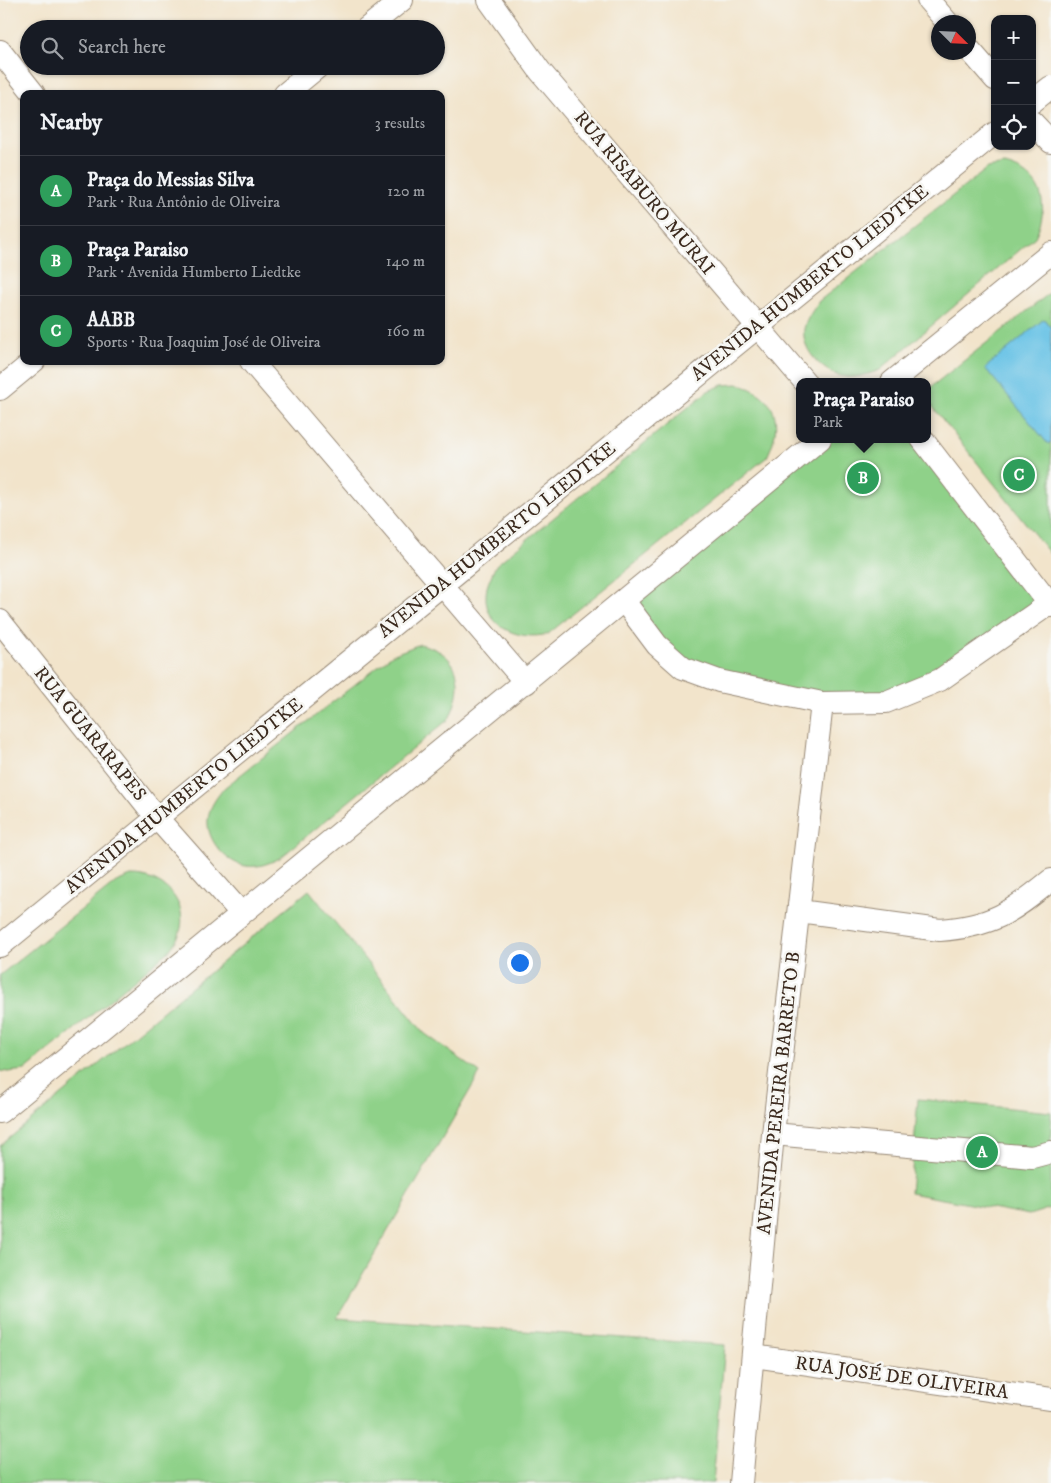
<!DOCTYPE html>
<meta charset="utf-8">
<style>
:root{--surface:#171b24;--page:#20242c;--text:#f1f3f6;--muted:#9ea1a6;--line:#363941;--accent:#db2777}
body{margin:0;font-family:"IM FELL DW Pica",serif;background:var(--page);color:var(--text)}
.controls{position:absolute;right:15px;top:15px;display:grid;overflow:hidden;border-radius:10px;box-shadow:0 1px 4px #0004}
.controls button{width:45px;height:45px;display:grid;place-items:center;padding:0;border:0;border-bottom:1px solid var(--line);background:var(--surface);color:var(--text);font:25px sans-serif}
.compass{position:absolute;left:931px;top:15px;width:45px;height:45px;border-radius:50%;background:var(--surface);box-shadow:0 1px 4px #0004;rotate:114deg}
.you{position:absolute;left:519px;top:962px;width:18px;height:18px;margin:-12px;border:4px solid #fff;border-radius:50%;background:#1a73e8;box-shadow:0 0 0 8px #1a73e833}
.badge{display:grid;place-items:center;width:32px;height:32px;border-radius:50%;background:var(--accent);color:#fff;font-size:16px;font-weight:700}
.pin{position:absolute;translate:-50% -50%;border:2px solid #fff;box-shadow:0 1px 5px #0006}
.popup{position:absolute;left:796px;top:378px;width:135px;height:65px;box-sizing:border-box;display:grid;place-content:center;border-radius:10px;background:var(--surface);filter:drop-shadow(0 1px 4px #0005);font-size:16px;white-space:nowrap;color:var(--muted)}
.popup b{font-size:19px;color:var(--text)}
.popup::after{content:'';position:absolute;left:50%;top:100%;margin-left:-10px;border:10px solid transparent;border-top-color:var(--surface)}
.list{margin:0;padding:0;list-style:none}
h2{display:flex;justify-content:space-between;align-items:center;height:65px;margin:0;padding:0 20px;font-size:21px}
h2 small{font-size:16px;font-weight:400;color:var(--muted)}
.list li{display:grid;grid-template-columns:32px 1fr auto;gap:15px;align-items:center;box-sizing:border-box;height:70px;padding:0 20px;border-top:1px solid var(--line)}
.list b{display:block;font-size:19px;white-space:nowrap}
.list p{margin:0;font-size:16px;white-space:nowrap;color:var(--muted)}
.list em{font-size:16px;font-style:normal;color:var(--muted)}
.icon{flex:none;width:28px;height:28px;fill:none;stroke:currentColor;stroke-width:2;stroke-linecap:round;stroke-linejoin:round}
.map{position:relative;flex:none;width:1051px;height:1483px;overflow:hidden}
.search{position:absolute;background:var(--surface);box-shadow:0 1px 4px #0004;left:20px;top:20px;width:425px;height:55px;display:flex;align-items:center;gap:12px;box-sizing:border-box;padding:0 18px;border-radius:28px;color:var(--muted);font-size:19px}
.panel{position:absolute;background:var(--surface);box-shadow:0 1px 4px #0004;left:20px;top:90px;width:425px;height:275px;border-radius:10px}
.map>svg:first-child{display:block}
.green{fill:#8fd189;stroke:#657e54}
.water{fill:#69c3e6;stroke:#527682}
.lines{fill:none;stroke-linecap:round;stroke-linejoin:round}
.minor-casing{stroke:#968774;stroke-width:24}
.minor{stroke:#fff;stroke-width:22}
.labels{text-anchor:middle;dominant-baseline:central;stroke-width:5;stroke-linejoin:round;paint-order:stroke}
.street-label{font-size:19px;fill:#3b2a1e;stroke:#f6f6f2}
</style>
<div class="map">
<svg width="1051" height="1483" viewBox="0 0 1051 1483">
<rect width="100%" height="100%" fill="#f6f6f2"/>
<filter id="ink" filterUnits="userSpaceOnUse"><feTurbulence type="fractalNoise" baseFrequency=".02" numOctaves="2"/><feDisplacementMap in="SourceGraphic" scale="10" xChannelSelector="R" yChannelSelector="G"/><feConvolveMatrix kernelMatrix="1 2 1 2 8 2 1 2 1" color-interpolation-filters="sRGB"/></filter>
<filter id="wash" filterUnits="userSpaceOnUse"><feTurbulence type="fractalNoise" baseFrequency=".0096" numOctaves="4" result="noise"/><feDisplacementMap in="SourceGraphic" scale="20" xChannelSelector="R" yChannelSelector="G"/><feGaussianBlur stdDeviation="1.12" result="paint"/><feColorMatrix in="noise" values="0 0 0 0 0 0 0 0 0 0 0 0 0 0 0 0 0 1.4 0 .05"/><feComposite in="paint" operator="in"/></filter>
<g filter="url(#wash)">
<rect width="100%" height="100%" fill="#f2e4cb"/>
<g class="green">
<path d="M1005 165C1042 174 1051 205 1035 237L880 370C869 374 858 378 846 377 825 375 801 351 804 329 806 319 814 309 819 301L988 168Z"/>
<polygon points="1051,292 1051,555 927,400 927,390"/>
<path d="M738 384C777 396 784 422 767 457L548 634C517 642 479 625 487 587 489 580 493 572 496 565L708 391 723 385Z"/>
<polygon points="821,439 922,439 1049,604 886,702 822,703 683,668 624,601"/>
<path d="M420 644C462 654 465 684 449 719L280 858C270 863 258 868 246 866 226 863 206 840 208 819 209 807 217 797 224 788L392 655Z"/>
<path d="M131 876C162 875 191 902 179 935 176 941 172 947 168 952L25 1070 8 1072 0 1071V975L116 882Z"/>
<polygon points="309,890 424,1033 480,1073 337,1318 725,1345 713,1483 0,1483 0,1146"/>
<polygon points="918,1099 1051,1112 1051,1208 1029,1215 910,1193"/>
</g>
<polygon class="water" points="1044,319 1051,328 1051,442 1048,444 985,368"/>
</g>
<g filter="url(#ink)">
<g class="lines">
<g class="minor-casing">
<g id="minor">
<polyline points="489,0 540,71 805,382"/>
<polyline points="928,0 947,22"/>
<polyline points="366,29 402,0"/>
<polyline points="968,48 995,79"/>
<polyline points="0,51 34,94"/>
<polyline points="285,94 319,66"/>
<polyline points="1032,102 1051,87"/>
<polyline points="1032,122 1051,142"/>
<polyline points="251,361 526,683"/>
<polyline points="892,382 1051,253"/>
<polyline points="0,389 34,361"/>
<polyline points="922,439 1051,606"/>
<polyline points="624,601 657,645 683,668 719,681 822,703 886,702 940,680 1049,604"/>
<polyline points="0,621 157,818 241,913"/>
<path d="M799 911 940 930C992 926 1011 913 1051 880"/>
<polyline points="0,946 995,133"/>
<polyline points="0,1112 820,439"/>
<polyline points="773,1134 1032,1157 1051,1152"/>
<polyline points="753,1356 1051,1399"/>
<polyline points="741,1483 773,1134 822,703"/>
</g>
</g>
<use href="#minor" class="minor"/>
</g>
</g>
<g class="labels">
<g class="street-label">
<text transform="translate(644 193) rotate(50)">RUA RISABURO MURAI</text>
<text transform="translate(810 283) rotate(-39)">AVENIDA HUMBERTO LIEDTKE</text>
<text transform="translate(497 540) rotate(-39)">AVENIDA HUMBERTO LIEDTKE</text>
<text transform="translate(90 734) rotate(51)">RUA GUARARAPES</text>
<text transform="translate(184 796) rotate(-39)">AVENIDA HUMBERTO LIEDTKE</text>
<text transform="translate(779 1093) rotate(-84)">AVENIDA PEREIRA BARRETO B</text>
<text transform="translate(902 1378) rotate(8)">RUA JOSÉ DE OLIVEIRA</text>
</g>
</g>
</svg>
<div class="controls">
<button>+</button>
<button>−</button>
<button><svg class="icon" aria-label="locate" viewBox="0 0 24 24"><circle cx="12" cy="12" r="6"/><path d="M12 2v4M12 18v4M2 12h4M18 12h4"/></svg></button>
</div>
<svg class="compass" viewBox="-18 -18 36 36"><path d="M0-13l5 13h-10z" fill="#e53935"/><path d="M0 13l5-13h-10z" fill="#9ea1a6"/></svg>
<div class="you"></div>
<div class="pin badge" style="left:982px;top:1152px;background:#2e9e5b">A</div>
<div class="pin badge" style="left:863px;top:478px;background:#2e9e5b">B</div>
<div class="popup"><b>Praça Paraiso</b>Park</div>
<div class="pin badge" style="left:1019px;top:475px;background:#2e9e5b">C</div>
<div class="search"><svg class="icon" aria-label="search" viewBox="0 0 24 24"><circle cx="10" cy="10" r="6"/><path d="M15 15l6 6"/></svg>Search here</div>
<section class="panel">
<h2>Nearby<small>3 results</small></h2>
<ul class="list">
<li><span class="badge" style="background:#2e9e5b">A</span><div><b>Praça do Messias Silva</b><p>Park · Rua Antônio de Oliveira</p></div><em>120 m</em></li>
<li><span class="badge" style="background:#2e9e5b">B</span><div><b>Praça Paraiso</b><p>Park · Avenida Humberto Liedtke</p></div><em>140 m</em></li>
<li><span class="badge" style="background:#2e9e5b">C</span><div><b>AABB</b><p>Sports · Rua Joaquim José de Oliveira</p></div><em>160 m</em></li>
</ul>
</section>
</div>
